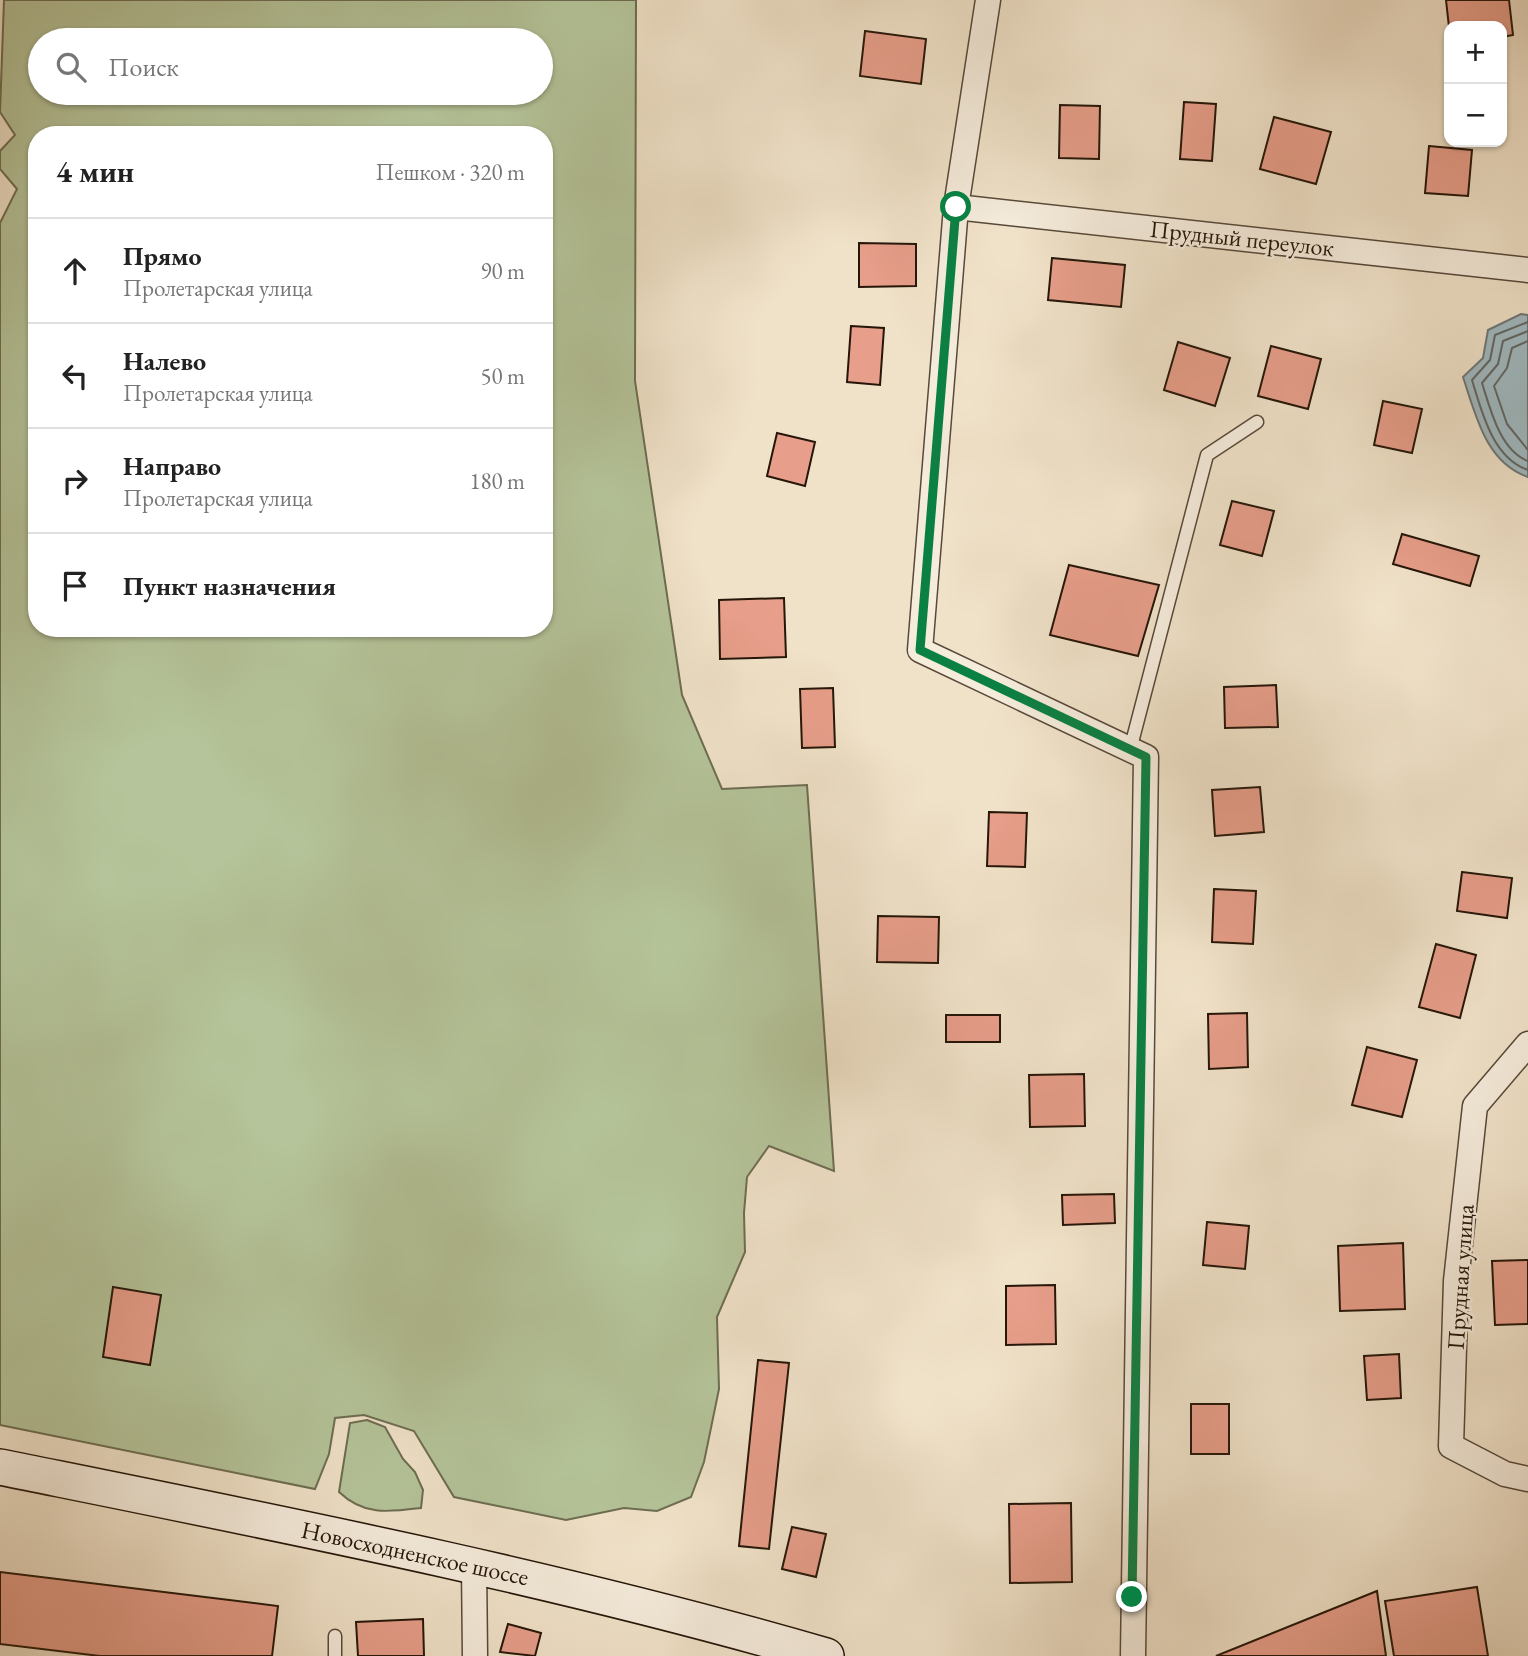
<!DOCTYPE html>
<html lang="ru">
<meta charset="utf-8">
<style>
:root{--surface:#fff;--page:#f6f6f6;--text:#222;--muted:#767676;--line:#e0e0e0}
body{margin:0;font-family:"EB Garamond",serif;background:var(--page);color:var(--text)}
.controls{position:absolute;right:21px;top:21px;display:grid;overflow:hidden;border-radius:14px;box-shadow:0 2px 5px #0004}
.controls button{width:63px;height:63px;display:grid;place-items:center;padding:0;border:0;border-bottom:2px solid var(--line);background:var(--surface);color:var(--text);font:35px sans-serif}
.stop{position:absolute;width:21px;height:21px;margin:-16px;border:5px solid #0b8043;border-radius:50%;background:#fff}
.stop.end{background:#0b8043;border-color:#fff;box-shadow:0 2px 7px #0008}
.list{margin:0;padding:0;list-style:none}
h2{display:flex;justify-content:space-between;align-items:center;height:91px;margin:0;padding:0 28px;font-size:30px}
h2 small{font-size:23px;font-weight:400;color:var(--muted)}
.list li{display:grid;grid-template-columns:46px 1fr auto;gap:21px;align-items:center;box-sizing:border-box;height:105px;padding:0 28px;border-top:2px solid var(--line)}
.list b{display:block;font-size:26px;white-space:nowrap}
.list p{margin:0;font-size:23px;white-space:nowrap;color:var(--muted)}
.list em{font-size:23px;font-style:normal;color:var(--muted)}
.icon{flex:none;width:38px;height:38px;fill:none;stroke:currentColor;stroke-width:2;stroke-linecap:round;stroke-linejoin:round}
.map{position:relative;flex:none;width:1528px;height:1656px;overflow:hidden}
.search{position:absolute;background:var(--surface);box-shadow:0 2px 5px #0004;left:28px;top:28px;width:525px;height:77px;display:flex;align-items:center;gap:18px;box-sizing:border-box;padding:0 24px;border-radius:38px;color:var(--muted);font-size:26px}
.panel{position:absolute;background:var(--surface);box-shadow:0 2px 5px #0004;left:28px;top:126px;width:525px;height:511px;border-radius:28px}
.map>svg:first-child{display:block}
.green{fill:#b5c49a;stroke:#6d6d52;stroke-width:2;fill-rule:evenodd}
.water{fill:#a0bac2;stroke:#6f7878;stroke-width:2}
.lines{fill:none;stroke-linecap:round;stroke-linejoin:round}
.shore{stroke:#626866;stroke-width:2}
.building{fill:#e79e8a;stroke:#251609;stroke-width:2}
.lane-casing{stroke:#584939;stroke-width:15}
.street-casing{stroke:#584939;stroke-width:27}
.secondary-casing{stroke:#251609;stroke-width:38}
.lane{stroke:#f5ecdc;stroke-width:12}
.street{stroke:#f5ecdc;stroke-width:24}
.secondary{stroke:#f5ecdc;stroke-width:35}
.route{stroke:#0b8043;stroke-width:9}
.labels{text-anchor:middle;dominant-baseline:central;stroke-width:5;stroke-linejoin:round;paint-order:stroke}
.street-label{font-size:24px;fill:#251609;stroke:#f5ecdc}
</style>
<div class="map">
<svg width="1528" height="1656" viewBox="0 0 1528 1656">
<rect width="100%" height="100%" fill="#f0e2c9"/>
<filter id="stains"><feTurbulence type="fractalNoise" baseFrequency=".00286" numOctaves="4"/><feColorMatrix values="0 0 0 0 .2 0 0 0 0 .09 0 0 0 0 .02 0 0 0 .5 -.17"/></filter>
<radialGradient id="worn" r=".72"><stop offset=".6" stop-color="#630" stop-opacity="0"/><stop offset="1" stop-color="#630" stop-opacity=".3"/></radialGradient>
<g class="green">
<path d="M4 0H636L635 381 682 695 722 789 807 785 834 1171 769 1146 747 1177 744 1213 745 1252 717 1317 719 1389 704 1462 691 1497 657 1511 624 1508 566 1520 454 1497 414 1431 364 1415 335 1418 329 1454 315 1489 0 1425V223L17 189 0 169V151L15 135 0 112ZM40 40H541V93H40ZM37 135H544V628H37Z"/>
<path d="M367 1420 385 1427 403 1459 415 1472 423 1490 421 1508C389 1512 364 1516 339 1492L350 1423Z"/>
</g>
<path class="water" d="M1521 314 1528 315V477C1486 463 1476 416 1463 377L1483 358 1488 330Z"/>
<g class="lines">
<g class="shore">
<path d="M1528 322 1495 335 1490 360 1472 380C1482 413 1493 458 1528 470"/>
<path d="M1528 331 1503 341 1498 364 1482 383C1490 408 1500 451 1528 461"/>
<polyline points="1528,341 1512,348 1507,368 1494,386 1507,424 1528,450"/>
</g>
</g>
<g class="building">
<polygon points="1446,0 1509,0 1513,35 1502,37 1502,26 1449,27"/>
<polygon points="865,31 926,39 921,84 860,76"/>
<polygon points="1184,102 1216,104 1212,161 1180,159"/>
<polygon points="1060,105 1100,106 1099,159 1059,158"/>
<polygon points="1274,117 1331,132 1316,184 1260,169"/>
<polygon points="1429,146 1472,150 1468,196 1425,193"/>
<polygon points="859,243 916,244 916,286 859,287"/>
<polygon points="1052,258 1125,265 1121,307 1048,300"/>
<polygon points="851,326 884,328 880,385 847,382"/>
<polygon points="1178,342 1230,358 1215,406 1164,390"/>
<polygon points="1271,346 1321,359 1308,409 1258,396"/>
<polygon points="1383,401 1422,409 1412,453 1374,445"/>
<polygon points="777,433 815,442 805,486 767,476"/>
<polygon points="1232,501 1274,511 1262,556 1220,545"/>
<polygon points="1402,534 1479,556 1470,586 1393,564"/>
<polygon points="1069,565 1159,585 1138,656 1050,635"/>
<polygon points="784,598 786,657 720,659 719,600"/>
<polygon points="1276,685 1278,727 1225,728 1224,687"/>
<polygon points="833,688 835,747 802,748 800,689"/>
<polygon points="1260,787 1264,832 1215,836 1212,790"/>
<polygon points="989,812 1027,813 1025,867 987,866"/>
<polygon points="1462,872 1512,878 1507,918 1457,911"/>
<polygon points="1214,889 1256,891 1253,944 1212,942"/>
<polygon points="878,916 939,917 938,963 877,962"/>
<polygon points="1436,944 1476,955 1460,1018 1419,1007"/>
<polygon points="1247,1013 1248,1067 1209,1069 1208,1014"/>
<rect x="946" y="1015" width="54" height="27"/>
<polygon points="1367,1047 1417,1060 1402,1117 1352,1105"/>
<polygon points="1084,1074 1085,1126 1030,1127 1029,1075"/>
<polygon points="1114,1194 1115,1223 1063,1225 1062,1195"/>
<polygon points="1207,1222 1249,1226 1245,1269 1203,1265"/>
<polygon points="1403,1243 1405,1309 1340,1311 1338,1246"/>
<polygon points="1528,1260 1528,1324 1495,1325 1492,1261"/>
<polygon points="1055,1285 1056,1344 1006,1345 1006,1286"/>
<polygon points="113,1287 161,1295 150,1365 103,1357"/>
<polygon points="1399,1354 1401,1398 1367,1400 1364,1356"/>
<polygon points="758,1360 789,1363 769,1549 739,1546"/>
<rect x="1191" y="1404" width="38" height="50"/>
<polygon points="1071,1503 1072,1582 1010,1583 1009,1504"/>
<polygon points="792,1527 826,1534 816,1577 782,1569"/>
<polygon points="0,1572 278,1606 272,1656 100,1656 0,1644"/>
<polygon points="1477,1587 1488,1656 1394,1656 1385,1601"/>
<polygon points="1377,1591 1386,1656 1216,1656"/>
<polygon points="423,1619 424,1656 358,1656 356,1622"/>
<polygon points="508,1624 541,1633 535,1656 500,1652"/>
</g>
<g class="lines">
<g class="lane-casing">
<g id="lane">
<polyline points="1130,750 1207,455 1257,422"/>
<polyline points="335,1636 335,1656"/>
</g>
</g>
<g class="street-casing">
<g id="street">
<polyline points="988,0 956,207 920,650 1146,757 1133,1656"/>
<polyline points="956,207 1528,270"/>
<polyline points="1528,1044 1475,1106 1456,1281 1451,1446 1505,1474 1528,1479"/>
<polyline points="474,1565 475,1656"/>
</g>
</g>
<g class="secondary-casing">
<path id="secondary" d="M0 1467C277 1523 554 1577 826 1656"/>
</g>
<use href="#lane" class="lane"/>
<use href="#street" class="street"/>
<use href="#secondary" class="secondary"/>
</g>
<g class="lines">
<polyline class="route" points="956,207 920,650 1146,757 1132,1597"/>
</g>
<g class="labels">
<g class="street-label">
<text transform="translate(1242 238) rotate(6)">Прудный переулок</text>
<text transform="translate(1460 1277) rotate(-86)">Прудная улица</text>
<text transform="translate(415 1553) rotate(12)">Новосходненское шоссе</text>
</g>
</g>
<rect width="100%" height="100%" filter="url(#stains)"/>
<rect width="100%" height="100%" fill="url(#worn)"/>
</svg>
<div class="controls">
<button>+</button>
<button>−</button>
</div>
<div class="stop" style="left:956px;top:207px"></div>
<div class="stop end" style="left:1132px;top:1597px"></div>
<div class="search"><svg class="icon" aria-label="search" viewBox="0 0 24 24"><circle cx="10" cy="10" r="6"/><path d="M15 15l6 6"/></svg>Поиск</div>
<section class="panel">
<h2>4 мин<small>Пешком · 320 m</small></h2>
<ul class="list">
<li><svg class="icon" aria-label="ahead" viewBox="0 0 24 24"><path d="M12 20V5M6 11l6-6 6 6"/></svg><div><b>Прямо</b><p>Пролетарская улица</p></div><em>90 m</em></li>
<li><svg class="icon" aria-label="left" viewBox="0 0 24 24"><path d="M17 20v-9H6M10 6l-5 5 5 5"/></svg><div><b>Налево</b><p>Пролетарская улица</p></div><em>50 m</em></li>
<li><svg class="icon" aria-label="right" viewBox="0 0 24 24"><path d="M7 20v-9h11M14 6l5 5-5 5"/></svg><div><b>Направо</b><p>Пролетарская улица</p></div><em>180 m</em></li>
<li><svg class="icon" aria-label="arrive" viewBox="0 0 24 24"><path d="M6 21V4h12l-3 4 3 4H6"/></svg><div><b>Пункт назначения</b></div></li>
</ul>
</section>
</div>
